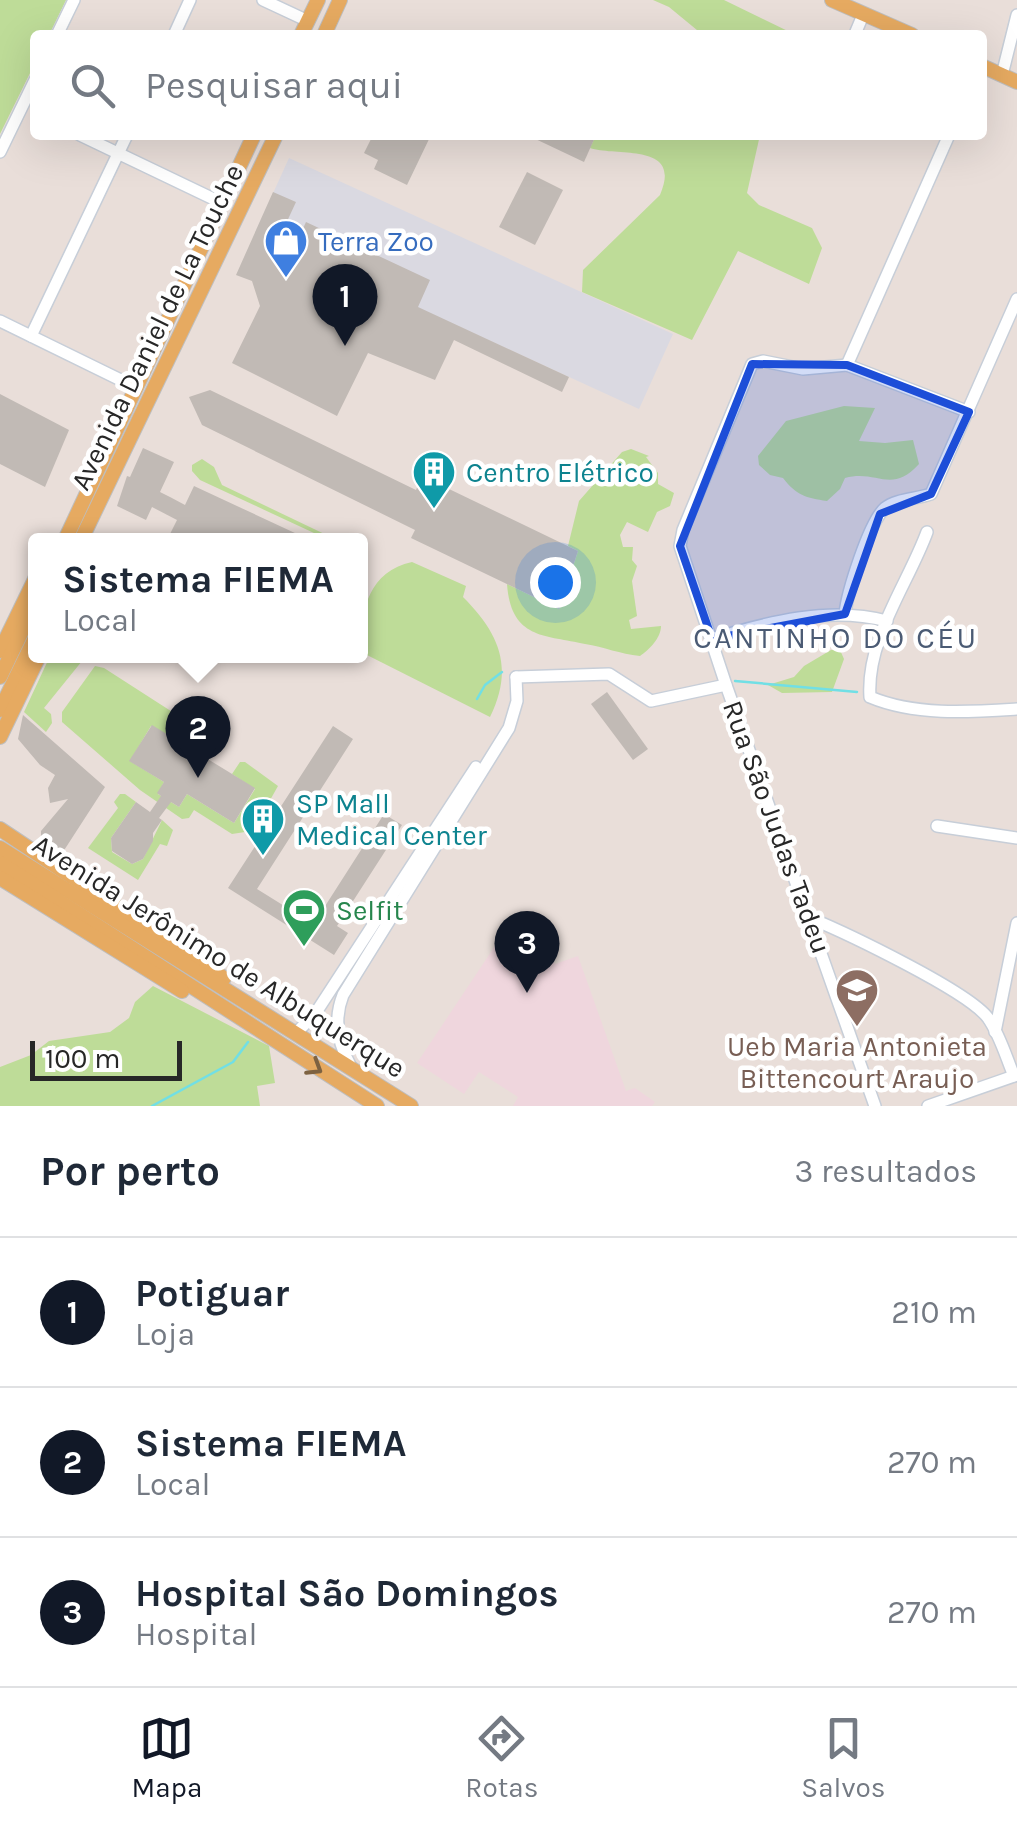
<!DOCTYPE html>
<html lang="pt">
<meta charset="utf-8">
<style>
:root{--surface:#fff;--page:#f6f6f7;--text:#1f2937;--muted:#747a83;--line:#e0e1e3;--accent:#111827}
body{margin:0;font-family:Karla,sans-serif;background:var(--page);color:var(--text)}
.scale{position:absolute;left:30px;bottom:25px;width:152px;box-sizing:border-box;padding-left:10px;border:5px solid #272727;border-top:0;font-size:28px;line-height:35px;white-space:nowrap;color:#272727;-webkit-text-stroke:8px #fff;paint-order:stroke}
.you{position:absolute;left:555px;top:582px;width:35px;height:35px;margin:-25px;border:8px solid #fff;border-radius:50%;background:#1a73e8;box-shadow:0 0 0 15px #1a73e833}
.badge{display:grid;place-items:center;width:65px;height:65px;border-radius:50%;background:var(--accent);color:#fff;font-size:32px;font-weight:700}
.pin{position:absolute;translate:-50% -82px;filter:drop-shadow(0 2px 5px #0008)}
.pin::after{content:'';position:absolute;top:52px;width:35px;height:30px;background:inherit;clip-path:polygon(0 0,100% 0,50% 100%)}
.popup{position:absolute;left:28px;top:533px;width:340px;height:130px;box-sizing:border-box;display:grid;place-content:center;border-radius:10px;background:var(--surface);filter:drop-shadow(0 2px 8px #0005);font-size:32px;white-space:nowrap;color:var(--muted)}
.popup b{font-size:38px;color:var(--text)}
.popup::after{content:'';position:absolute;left:50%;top:100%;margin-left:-20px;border:20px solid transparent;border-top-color:var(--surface)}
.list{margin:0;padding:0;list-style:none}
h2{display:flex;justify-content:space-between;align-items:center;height:130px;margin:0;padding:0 40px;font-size:42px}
h2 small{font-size:32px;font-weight:400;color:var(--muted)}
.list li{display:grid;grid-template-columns:65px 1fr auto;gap:30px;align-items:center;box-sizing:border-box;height:150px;padding:0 40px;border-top:2px solid var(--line)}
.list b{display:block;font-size:38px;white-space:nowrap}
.list p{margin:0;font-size:32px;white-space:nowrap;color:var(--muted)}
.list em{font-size:32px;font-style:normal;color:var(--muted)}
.icon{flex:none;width:55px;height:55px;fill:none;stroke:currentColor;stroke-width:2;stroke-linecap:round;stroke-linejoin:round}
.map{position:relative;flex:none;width:1017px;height:1106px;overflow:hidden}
.search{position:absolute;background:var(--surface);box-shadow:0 10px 40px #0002;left:30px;right:30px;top:30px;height:110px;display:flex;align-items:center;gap:25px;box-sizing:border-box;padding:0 35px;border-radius:10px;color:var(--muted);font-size:38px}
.sheet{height:580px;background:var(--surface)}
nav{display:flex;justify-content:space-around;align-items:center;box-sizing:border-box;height:140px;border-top:2px solid var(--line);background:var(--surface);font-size:28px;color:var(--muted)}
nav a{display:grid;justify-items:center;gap:5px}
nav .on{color:var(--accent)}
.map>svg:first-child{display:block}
.industrial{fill:#dad9e1}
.medical{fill:#efd6dd}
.green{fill:#bedc98}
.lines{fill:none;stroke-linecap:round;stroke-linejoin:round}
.stream{stroke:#71dfe5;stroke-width:2.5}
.building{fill:#c1bab5}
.minor-casing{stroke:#c7ced8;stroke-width:14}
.major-casing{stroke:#bebebe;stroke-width:16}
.minor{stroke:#fff;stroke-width:11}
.major{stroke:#e6aa61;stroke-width:14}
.oneway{stroke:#7d6241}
.marked{fill:#1d4ed8;fill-opacity:0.2;stroke:#1d4ed8;stroke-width:8;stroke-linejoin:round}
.labels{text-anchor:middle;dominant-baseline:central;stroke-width:9;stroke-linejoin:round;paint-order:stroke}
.shop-label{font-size:28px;fill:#366cbe;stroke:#fff;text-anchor:start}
.street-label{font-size:28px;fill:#272727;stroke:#fff}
.culture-label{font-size:28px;fill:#0d838f;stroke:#fff;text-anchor:start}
.leisure-label{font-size:28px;fill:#27864d;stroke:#fff;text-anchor:start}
.education-label{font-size:28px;fill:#785e54;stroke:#fff}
.neighbourhood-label{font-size:30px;letter-spacing:2.5px;fill:#4b5b74;stroke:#fff}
</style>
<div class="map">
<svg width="1017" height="1106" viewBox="0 0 1017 1106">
<rect width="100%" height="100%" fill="#e9ded9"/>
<polygon class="industrial" points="289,158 673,334 639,409 255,233"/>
<polygon class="medical" points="509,925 550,951 555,964 578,956 626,1091 635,1088 655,1102 652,1106 513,1106 518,1097 479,1072 464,1094 417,1063"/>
<g class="green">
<polygon points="0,0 66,0 49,35 35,35 35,63 0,134"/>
<polygon points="653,0 724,0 796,35 703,35 669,7"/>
<path d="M596 135H760L747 193 759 205 812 228 822 248 809 284 738 251 692 340 582 292 583 270 660 195C683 142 618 157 590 148Z"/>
<path d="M844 406 875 408 859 441 885 443 913 440 919 464C891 495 877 469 845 478L840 489 827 501C806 498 796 495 783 478L770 475 759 465 758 456 786 421Z"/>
<path d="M631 449 649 456 646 457 658 473V484L674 493 670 506 657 512 648 532 627 522 620 535 623 547H633L632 560 637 566 632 581 637 616 629 620 631 629 661 626C661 638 649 650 640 656 620 654 604 647 585 644 544 635 511 639 507 584L559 609 578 551 568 546 579 501 622 452Z"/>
<polygon points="202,459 214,467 222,485 337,540 329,540 200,480 192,471 192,465"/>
<path d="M412 562 466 586 463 597C500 634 514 668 490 717L361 652C360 613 367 572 412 562Z"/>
<polygon points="831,650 840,650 844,659 832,692 782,693 768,685 794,677 804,666"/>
<polygon points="50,656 82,656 82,661 44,708 51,714 52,723 46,732 24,712"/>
<polygon points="95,666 104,668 205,733 193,750 151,726 130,761 164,782 158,794 179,807 187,794 234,823 255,789 232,774 240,762 245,762 278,786 269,802 257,802 248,814 250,825 245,832 232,834 194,810 189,818 182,819 140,790 62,722 62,712"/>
<polygon points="120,794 125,794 136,802 111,838 112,852 132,864 143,859 162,820 173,830 167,846 160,844 138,880 88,848 118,808 114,802"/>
<polygon points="153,986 269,1046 275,1083 257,1086 260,1106 0,1106 0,1067 31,1055 49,1041 110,1032 129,1018 135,1002"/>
</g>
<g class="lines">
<g class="stream">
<polyline points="735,681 857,692"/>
<polyline points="477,699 485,685 502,672"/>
<polyline points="152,1106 233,1062 248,1042"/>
</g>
</g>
<g class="building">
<polygon points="373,135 431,135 407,185 374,169 378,160 364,153"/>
<polygon points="527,135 596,135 584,162"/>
<polygon points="527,172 563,190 535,245 499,227"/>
<polygon points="273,192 296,202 277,243 293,250 306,222 430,280 418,307 569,377 562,392 454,340 435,380 368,353 337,416 232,363 260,306 252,281 236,275"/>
<polygon points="210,390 416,490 422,476 578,551 559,609 411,538 415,530 202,425 189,397"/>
<polygon points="0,394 69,430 45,487 0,464"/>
<polygon points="143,448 174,462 160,492 170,497 185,505 194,486 310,540 167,540 177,520 152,507 146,520 117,506 127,476 130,477"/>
<polygon points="607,692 648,749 633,760 591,704"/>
<polygon points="23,715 105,787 61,855 41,841 41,831 68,799 50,803 48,788 55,775 40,765 18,739"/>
<polygon points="152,725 255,788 234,823 187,794 179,807 171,802 159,818 162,820 153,833 153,841 143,859 132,864 112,851 111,838 136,802 150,812 161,796 157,793 164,782 129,761"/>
<polygon points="333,726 353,739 257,889 294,912 300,902 320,914 384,814 402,825 337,926 348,933 334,955 228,888"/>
</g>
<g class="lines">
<g class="minor-casing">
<g id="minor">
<polyline points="263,0 308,21"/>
<polyline points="855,34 863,15"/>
<polyline points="57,35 74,0"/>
<polyline points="174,35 190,0"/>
<polyline points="1002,75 1017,15"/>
<polyline points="80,135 222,203"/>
<polyline points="0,152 35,80"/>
<polyline points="0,321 135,387"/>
<polyline points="31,336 127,135"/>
<polyline points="847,365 803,369 763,361 752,364 683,530 680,546 726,685 875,1106"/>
<polyline points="847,365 949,135"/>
<polyline points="847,365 969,412"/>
<path d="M927 532C908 584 866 639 870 697 915 716 970 712 1017 709"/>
<path d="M845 614C847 593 869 522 885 508 896 499 917 499 931 494L1017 299"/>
<path d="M712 639C768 622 829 606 887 621"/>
<polyline points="516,677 609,674 651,701 726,685"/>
<polyline points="937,826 1017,838"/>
<path d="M810 918C846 933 968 991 988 1018 1000 1035 1006 1057 1014 1076"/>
<polyline points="995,1032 1017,923"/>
<polyline points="296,1033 315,1014 476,767"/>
<path d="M351 1067C338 1044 333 1020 343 995L509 728 517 701 516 677"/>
<polyline points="928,1106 1017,1075"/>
</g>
</g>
<g class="major-casing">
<g id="major">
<polyline points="832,0 912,35"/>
<polyline points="301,35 318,0"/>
<polyline points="324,35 340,0"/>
<polyline points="982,66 1017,82"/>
<polyline points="65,540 254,135"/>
<polyline points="81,540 276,135"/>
<polyline points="0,651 36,577"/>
<polyline points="0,677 36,602"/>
<polyline points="0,710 36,636"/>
<polyline points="0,737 39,656"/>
<polyline points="0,829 224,978"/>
<polyline points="0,848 411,1106"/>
<polyline points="0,863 377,1106"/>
<polyline points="0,878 182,991"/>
</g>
</g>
<use href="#minor" class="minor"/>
<use href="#major" class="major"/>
</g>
<defs><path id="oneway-chevron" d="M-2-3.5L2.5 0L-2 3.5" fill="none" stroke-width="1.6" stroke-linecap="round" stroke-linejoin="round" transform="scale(2.5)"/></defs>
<use class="oneway" href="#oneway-chevron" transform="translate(315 1068) rotate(32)"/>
<path class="marked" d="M752 364 847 365 969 412 931 494 880 514 845 614 712 639 680 546Z"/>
<defs>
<g id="shop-pin" transform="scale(2.25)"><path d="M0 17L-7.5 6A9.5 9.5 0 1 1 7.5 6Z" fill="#3f7fe0" stroke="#fff"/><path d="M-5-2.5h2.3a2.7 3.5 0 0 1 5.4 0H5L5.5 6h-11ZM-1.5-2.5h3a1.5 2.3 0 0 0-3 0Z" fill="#fff"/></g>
<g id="building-pin" transform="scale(2.25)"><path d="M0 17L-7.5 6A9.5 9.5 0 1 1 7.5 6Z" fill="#0f9aa8" stroke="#fff"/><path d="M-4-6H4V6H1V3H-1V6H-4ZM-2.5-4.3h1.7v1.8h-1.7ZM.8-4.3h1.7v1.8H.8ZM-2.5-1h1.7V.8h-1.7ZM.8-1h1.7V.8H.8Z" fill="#fff"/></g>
<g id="stadium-pin" transform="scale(2.25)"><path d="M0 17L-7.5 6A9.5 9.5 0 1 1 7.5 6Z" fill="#2e9e5b" stroke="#fff"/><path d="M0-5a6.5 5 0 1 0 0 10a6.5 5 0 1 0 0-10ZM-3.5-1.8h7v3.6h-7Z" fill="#fff"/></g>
<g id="school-pin" transform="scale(2.25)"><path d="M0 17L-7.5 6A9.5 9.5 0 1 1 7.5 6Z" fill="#8d6e63" stroke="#fff"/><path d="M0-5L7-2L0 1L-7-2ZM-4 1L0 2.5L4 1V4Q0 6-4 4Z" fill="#fff"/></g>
</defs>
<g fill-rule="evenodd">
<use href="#shop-pin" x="286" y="241"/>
<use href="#building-pin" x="434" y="472"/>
<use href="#building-pin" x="263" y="819"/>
<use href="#stadium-pin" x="304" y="910"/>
<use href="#school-pin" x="857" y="990"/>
</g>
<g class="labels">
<g class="shop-label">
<text x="318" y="241">Terra Zoo</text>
</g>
<g class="street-label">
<text transform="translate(157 327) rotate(-64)">Avenida Daniel de La Touche</text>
<text transform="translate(777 827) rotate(70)">Rua São Judas Tadeu</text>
<text transform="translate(219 956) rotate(32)">Avenida Jerônimo de Albuquerque</text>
</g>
<g class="culture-label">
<text x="466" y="472">Centro Elétrico</text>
<text x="296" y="803">SP Mall<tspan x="296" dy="32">Medical Center</tspan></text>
</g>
<g class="leisure-label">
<text x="336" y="910">Selfit</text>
</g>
<g class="education-label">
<text x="857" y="1046">Ueb Maria Antonieta<tspan x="857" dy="32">Bittencourt Araujo</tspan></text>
</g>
<g class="neighbourhood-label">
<text x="836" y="638">CANTINHO DO CÉU</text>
</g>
</g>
</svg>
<div class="scale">100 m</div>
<div class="you"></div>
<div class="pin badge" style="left:345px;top:346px">1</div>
<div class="pin badge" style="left:198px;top:778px">2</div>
<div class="popup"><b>Sistema FIEMA</b>Local</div>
<div class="pin badge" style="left:527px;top:993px">3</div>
<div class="search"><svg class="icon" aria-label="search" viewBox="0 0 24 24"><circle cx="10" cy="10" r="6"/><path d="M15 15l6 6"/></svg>Pesquisar aqui</div>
</div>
<section class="sheet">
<h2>Por perto<small>3 resultados</small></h2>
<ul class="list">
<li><span class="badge">1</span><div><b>Potiguar</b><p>Loja</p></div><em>210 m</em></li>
<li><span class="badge">2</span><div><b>Sistema FIEMA</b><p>Local</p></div><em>270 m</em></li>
<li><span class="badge">3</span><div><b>Hospital São Domingos</b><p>Hospital</p></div><em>270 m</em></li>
</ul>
</section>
<nav>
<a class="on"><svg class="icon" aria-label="map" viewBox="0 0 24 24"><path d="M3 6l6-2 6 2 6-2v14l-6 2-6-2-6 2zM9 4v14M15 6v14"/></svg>Mapa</a>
<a><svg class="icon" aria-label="directions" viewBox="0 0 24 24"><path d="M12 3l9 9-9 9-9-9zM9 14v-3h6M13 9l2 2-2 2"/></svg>Rotas</a>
<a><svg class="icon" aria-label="saved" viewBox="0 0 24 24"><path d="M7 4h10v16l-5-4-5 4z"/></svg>Salvos</a>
</nav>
